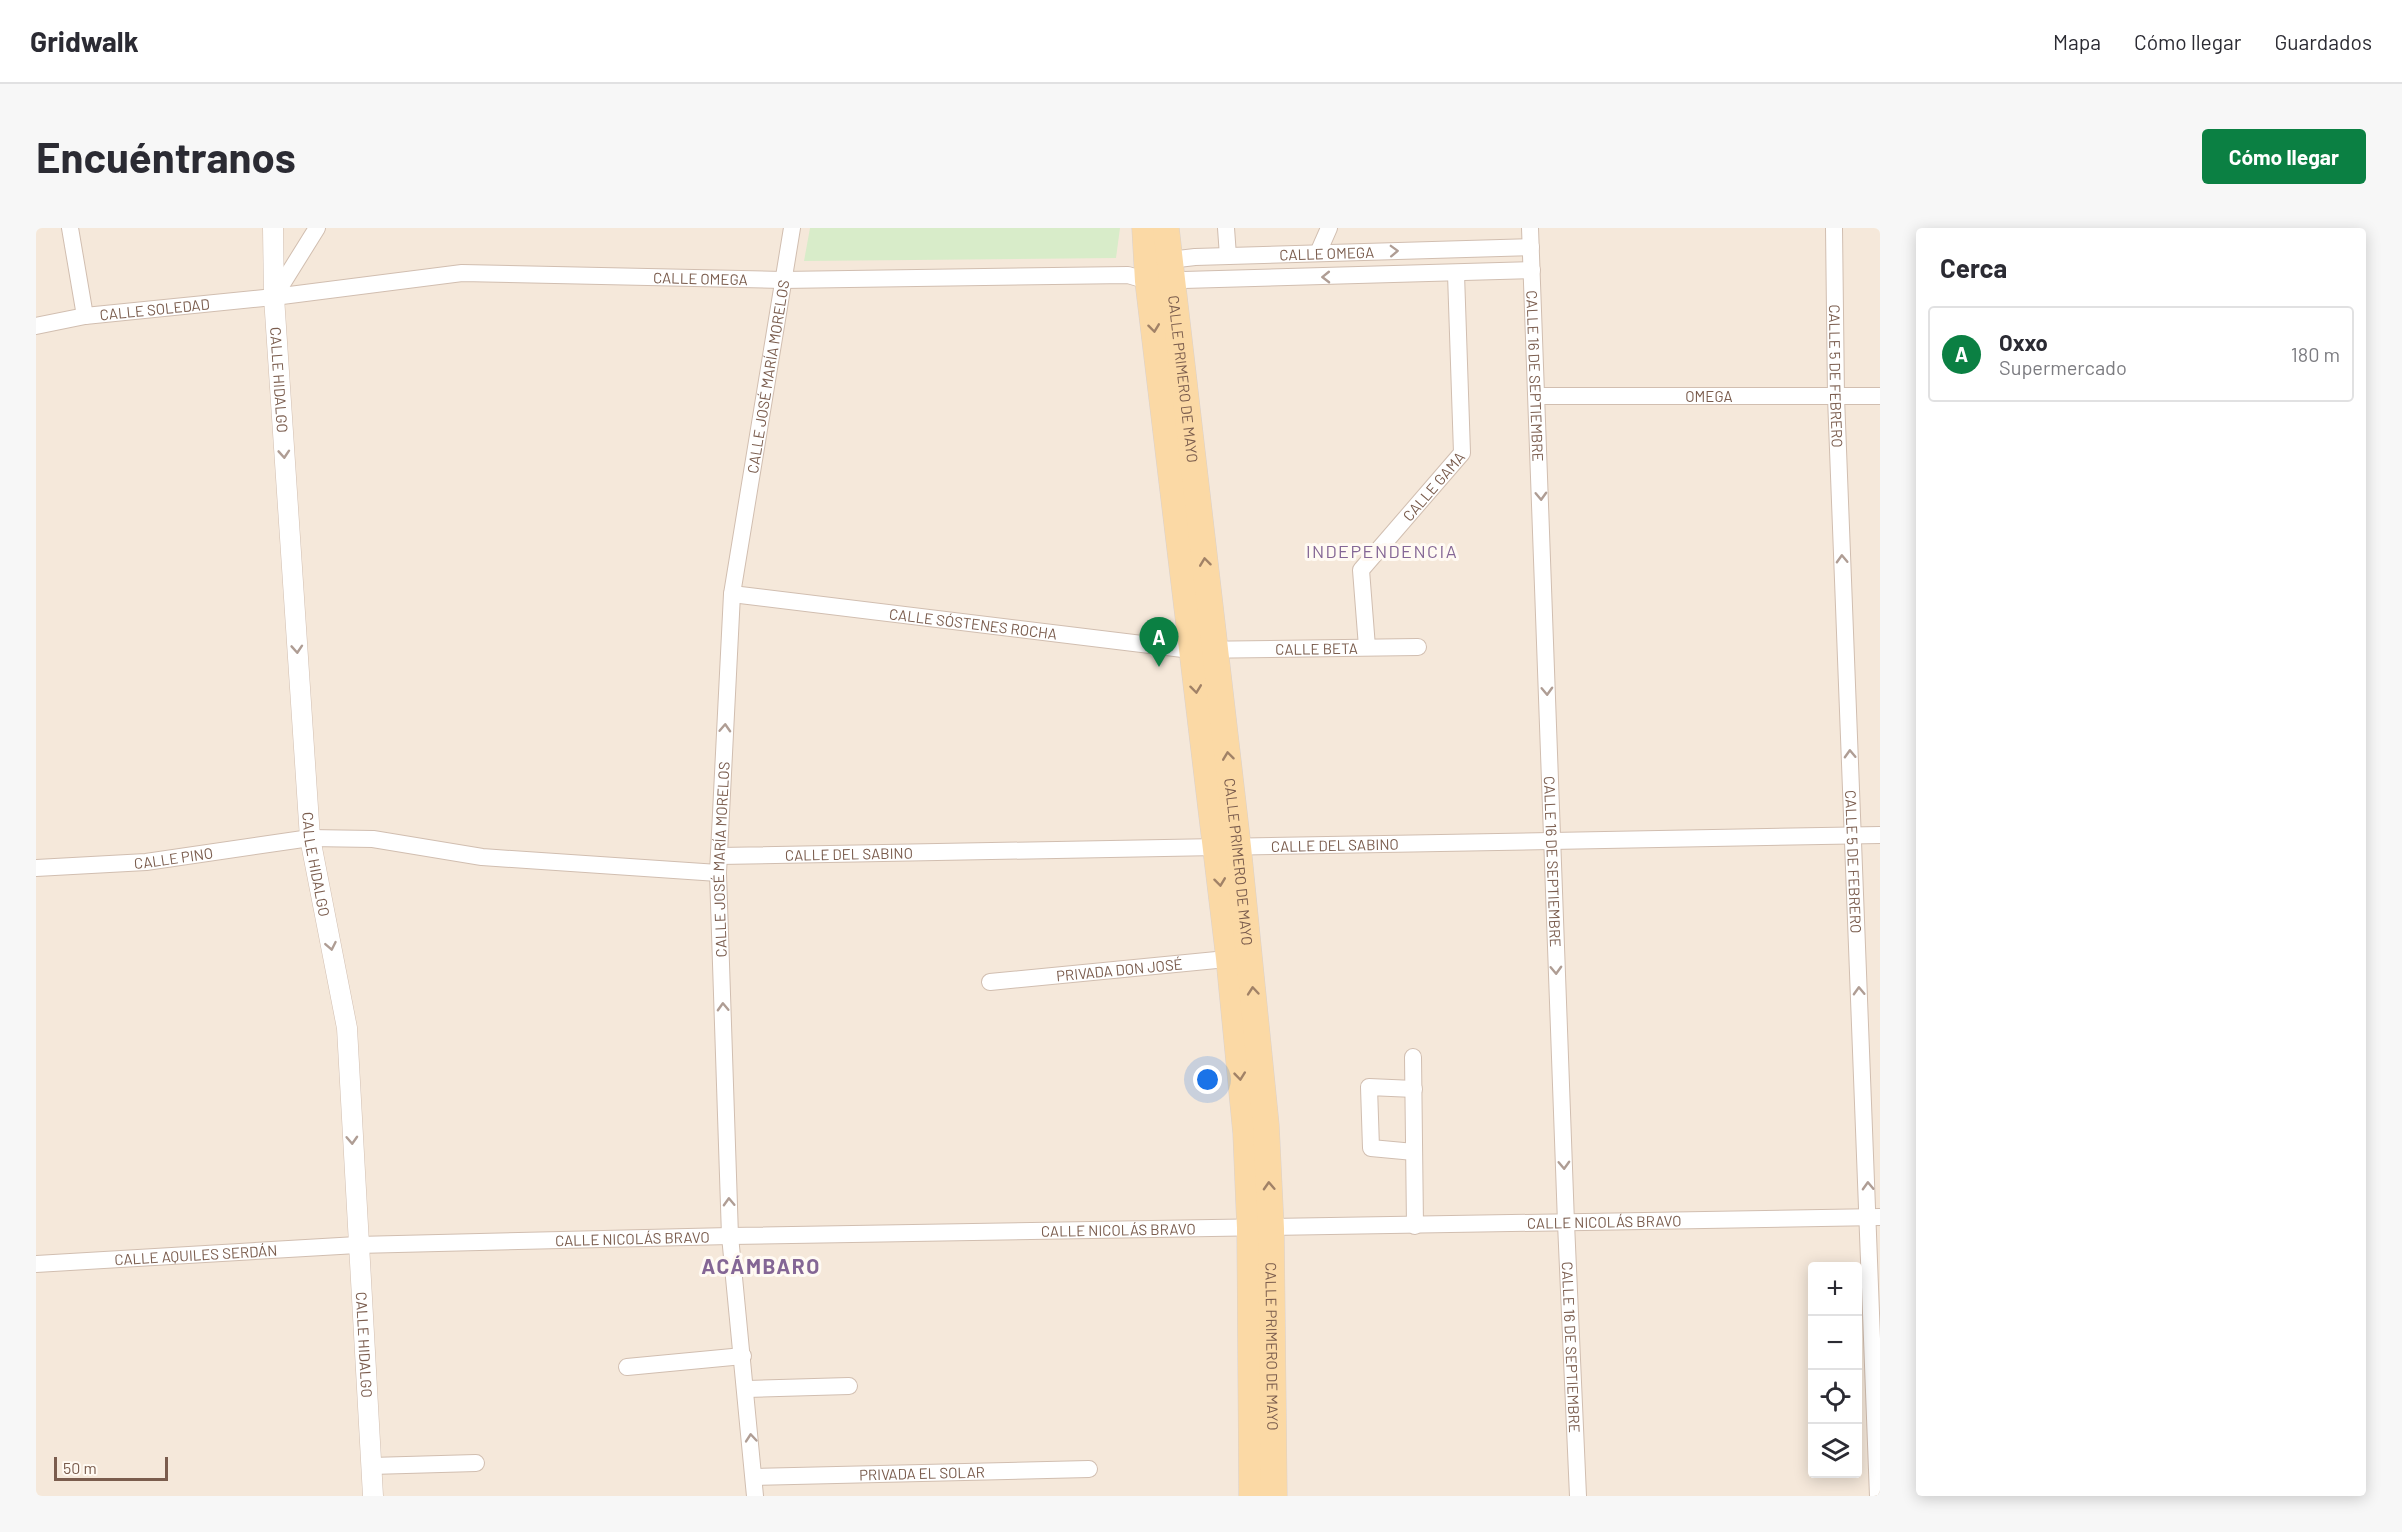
<!DOCTYPE html>
<html lang="es">
<meta charset="utf-8">
<style>
:root{--surface:#fff;--page:#f7f7f7;--text:#2b2b33;--muted:#7c7c81;--line:#e1e1e2;--accent:#0b8043}
body{margin:0;font-family:Barlow,sans-serif;background:var(--page);color:var(--text)}
.controls{position:absolute;right:18px;bottom:18px;display:grid;overflow:hidden;border-radius:6px;box-shadow:0 3px 15px #0003}
.controls button{width:54px;height:54px;display:grid;place-items:center;padding:0;border:0;border-bottom:2px solid var(--line);background:var(--surface);color:var(--text);font:30px sans-serif}
.scale{position:absolute;left:18px;bottom:15px;width:114px;box-sizing:border-box;padding-left:6px;border:3px solid #7a5c4d;border-top:0;font-size:16px;line-height:21px;white-space:nowrap;color:#7a5c4d;-webkit-text-stroke:4px #fffaf3;paint-order:stroke}
.you{position:absolute;left:1172px;top:852px;width:21px;height:21px;margin:-15px;border:4px solid #fff;border-radius:50%;background:#1a73e8;box-shadow:0 0 0 9px #1a73e833}
.badge{display:grid;place-items:center;width:39px;height:39px;border-radius:50%;background:var(--accent);color:#fff;font-size:20px;font-weight:700}
.pin{position:absolute;translate:-50% -50px;filter:drop-shadow(0 2px 3px #0008)}
.pin::after{content:'';position:absolute;top:32px;width:21px;height:18px;background:inherit;clip-path:polygon(0 0,100% 0,50% 100%)}
.list{margin:0;padding:0;list-style:none}
h2{display:flex;justify-content:space-between;align-items:center;height:78px;margin:0;padding:0 24px;font-size:26px}
h2 small{font-size:20px;font-weight:400;color:var(--muted)}
.list li{display:grid;grid-template-columns:39px 1fr auto;gap:18px;align-items:center;box-sizing:border-box;height:96px;margin:0 12px 12px;padding:0 12px;border:2px solid var(--line);border-radius:6px}
.list b{display:block;font-size:22px;white-space:nowrap}
.list p{margin:0;font-size:20px;white-space:nowrap;color:var(--muted)}
.list em{font-size:20px;font-style:normal;color:var(--muted)}
.icon{flex:none;width:33px;height:33px;fill:none;stroke:currentColor;stroke-width:2;stroke-linecap:round;stroke-linejoin:round}
.map{position:relative;flex:none;width:1844px;height:1268px;overflow:hidden;border-radius:6px}
header{display:flex;align-items:center;gap:36px;box-sizing:border-box;height:84px;padding:0 30px;background:var(--surface);border-bottom:2px solid var(--line)}
header strong{font-size:28px}
nav{display:flex;gap:33px;margin-inline-start:auto;font-size:21px}
.intro{display:flex;align-items:center;justify-content:space-between;box-sizing:border-box;height:144px;padding:0 36px}
h1{margin:0;font-size:42px}
.button{padding:15px 27px;border-radius:6px;background:var(--accent);color:#fff;font-size:21px;font-weight:700}
main{display:flex;gap:36px;padding:0 36px}
aside{flex:1;background:var(--surface);border-radius:6px;box-shadow:0 3px 15px #0003}
.map>svg:first-child{display:block}
.residential{fill:#f5e8da;fill-rule:evenodd}
.green{fill:#d8ecc9}
.lines{fill:none;stroke-linecap:round;stroke-linejoin:round}
.minor-casing{stroke:#d1beb0;stroke-width:18}
.tertiary-casing{stroke:#d1beb0;stroke-width:21}
.primary-casing{stroke:#dad1cd;stroke-width:27}
.minor{stroke:#fff;stroke-width:16}
.tertiary{stroke:#fff;stroke-width:20}
.primary{stroke:#fbd9a5;stroke-width:26}
.oneway{stroke:#af9d94}
.oneway2{stroke:#a18267}
.labels{text-anchor:middle;dominant-baseline:central;stroke-width:6;stroke-linejoin:round;paint-order:stroke}
.street-label{font-size:15px;fill:#7a5c4d;stroke:#fffaf3}
.quarter-label{font-size:18px;letter-spacing:1.5px;fill:#846695;stroke:#fffaf3}
.district-label{font-size:21px;font-weight:bold;letter-spacing:1.5px;fill:#846695;stroke:#fffaf3}
</style>
<header>
<strong>Gridwalk</strong>
<nav><a>Mapa</a><a>Cómo llegar</a><a>Guardados</a></nav>
</header>
<div class="intro"><h1>Encuéntranos</h1><a class="button">Cómo llegar</a></div>
<main>
<div class="map">
<svg width="1844" height="1268" viewBox="0 0 1844 1268">
<rect width="100%" height="100%" fill="#fdf6ec"/>
<path class="residential" d="M0 0H1844V1268H0ZM1776 1038H1822V1246H1776Z"/>
<polygon class="green" points="774,0 1084,0 1080,30 768,33"/>
<g class="lines">
<g class="minor-casing">
<g id="minor">
<polyline points="34,0 49,88"/>
<polyline points="1190,0 1192,28"/>
<path id="s1" d="M1494 0 1530 995 1542 1268"/>
<path id="s2" d="M1798 0 1800 169 1842 1268"/>
<polyline points="1282,25 1293,0"/>
<path id="s3" d="M1125 33 1159 29 1495 19"/>
<polyline points="238,69 281,0"/>
<path id="s4" d="M0 98 49 88 238 69 426 45 746 52 1092 47 1112 53 1496 42"/>
<path id="s5" d="M1502 168H1844"/>
<path id="s6" d="M696 366 1155 422 1382 419"/>
<path id="s7" d="M1331 419 1325 342 1426 225 1420 46"/>
<path id="s8" d="M683 628 1844 607"/>
<path id="s9" d="M0 640 110 634 274 610 337 611 446 629 682 645"/>
<path id="s10" d="M954 754 1201 730"/>
<polyline points="1377,829 1379,998"/>
<polyline points="1378,861 1333,859 1335,920 1378,924"/>
<path id="s11" d="M0 1036 321 1017 694 1008 1844 989"/>
<polyline points="591,1139 707,1128"/>
<polyline points="711,1161 813,1158"/>
<polyline points="335,1238 440,1235"/>
<path id="s12" d="M718 1249 1053 1241"/>
<path id="s13" d="M719 1268 694 1008 682 645 696 366 756 0"/>
</g>
</g>
<g class="tertiary-casing">
<g id="tertiary">
<path id="s14" d="M237 0 238 69 274 610 311 800 337 1268"/>
</g>
</g>
<g class="primary-casing">
<g id="primary">
<polyline points="1109,0 1112,53 1193,730 1210,905 1214,1000 1216,1268"/>
<path id="s15" d="M1130 0 1202 619 1230 897 1235 1001 1238 1268"/>
</g>
</g>
<use href="#minor" class="minor"/>
<use href="#tertiary" class="tertiary"/>
<use href="#primary" class="primary"/>
</g>
<defs><path id="oneway-chevron" d="M-2-3.5L2.5 0L-2 3.5" fill="none" stroke-width="1.6" stroke-linecap="round" stroke-linejoin="round" transform="scale(1.5)"/></defs>
<g class="oneway">
<use href="#oneway-chevron" transform="translate(1358 23) rotate(-2)"/>
<use href="#oneway-chevron" transform="translate(1290 49) rotate(179)"/>
<use href="#oneway-chevron" transform="translate(248 226) rotate(86)"/>
<use href="#oneway-chevron" transform="translate(1505 268) rotate(88)"/>
<use href="#oneway-chevron" transform="translate(1806 331) rotate(-92)"/>
<use href="#oneway-chevron" transform="translate(261 421) rotate(86)"/>
<use href="#oneway-chevron" transform="translate(1511 463) rotate(88)"/>
<use href="#oneway-chevron" transform="translate(689 500) rotate(-87)"/>
<use href="#oneway-chevron" transform="translate(1814 526) rotate(-92)"/>
<use href="#oneway-chevron" transform="translate(295 718) rotate(79)"/>
<use href="#oneway-chevron" transform="translate(1520 742) rotate(88)"/>
<use href="#oneway-chevron" transform="translate(1823 763) rotate(-92)"/>
<use href="#oneway-chevron" transform="translate(687 779) rotate(-92)"/>
<use href="#oneway-chevron" transform="translate(316 912) rotate(87)"/>
<use href="#oneway-chevron" transform="translate(1528 937) rotate(88)"/>
<use href="#oneway-chevron" transform="translate(1832 958) rotate(-92)"/>
<use href="#oneway-chevron" transform="translate(693 974) rotate(-92)"/>
<use href="#oneway-chevron" transform="translate(715 1210) rotate(-95)"/>
</g>
<g class="oneway2">
<use href="#oneway-chevron" transform="translate(1118 100) rotate(83)"/>
<use href="#oneway-chevron" transform="translate(1169 334) rotate(-97)"/>
<use href="#oneway-chevron" transform="translate(1160 461) rotate(83)"/>
<use href="#oneway-chevron" transform="translate(1192 528) rotate(-97)"/>
<use href="#oneway-chevron" transform="translate(1184 654) rotate(83)"/>
<use href="#oneway-chevron" transform="translate(1217 763) rotate(-95)"/>
<use href="#oneway-chevron" transform="translate(1204 848) rotate(84)"/>
<use href="#oneway-chevron" transform="translate(1233 958) rotate(-93)"/>
</g>
<g class="labels">
<g class="street-label">
<text stroke="none"><textPath href="#s3" startOffset="166">CALLE OMEGA</textPath></text>
<text stroke="none"><textPath href="#s4" startOffset="668">CALLE OMEGA</textPath></text>
<text stroke="none"><textPath href="#s4" startOffset="120">CALLE SOLEDAD</textPath></text>
<text stroke="none"><textPath href="#s1" startOffset="148">CALLE 16 DE SEPTIEMBRE</textPath></text>
<text stroke="none"><textPath href="#s2" startOffset="148">CALLE 5 DE FEBRERO</textPath></text>
<text stroke="none"><textPath href="#s13" startOffset="1124">CALLE JOSÉ MARÍA MORELOS</textPath></text>
<text stroke="none"><textPath href="#s15" startOffset="152">CALLE PRIMERO DE MAYO</textPath></text>
<text stroke="none"><textPath href="#s14" startOffset="152">CALLE HIDALGO</textPath></text>
<text stroke="none"><textPath href="#s5" startOffset="171">OMEGA</textPath></text>
<text stroke="none"><textPath href="#s7" startOffset="188">CALLE GAMA</textPath></text>
<text stroke="none"><textPath href="#s6" startOffset="243">CALLE SÓSTENES ROCHA</textPath></text>
<text stroke="none"><textPath href="#s6" startOffset="588">CALLE BETA</textPath></text>
<text stroke="none"><textPath href="#s8" startOffset="616">CALLE DEL SABINO</textPath></text>
<text stroke="none"><textPath href="#s8" startOffset="130">CALLE DEL SABINO</textPath></text>
<text stroke="none"><textPath href="#s9" startOffset="138">CALLE PINO</textPath></text>
<text stroke="none"><textPath href="#s13" startOffset="638">CALLE JOSÉ MARÍA MORELOS</textPath></text>
<text stroke="none"><textPath href="#s15" startOffset="638">CALLE PRIMERO DE MAYO</textPath></text>
<text stroke="none"><textPath href="#s1" startOffset="634">CALLE 16 DE SEPTIEMBRE</textPath></text>
<text stroke="none"><textPath href="#s2" startOffset="634">CALLE 5 DE FEBRERO</textPath></text>
<text stroke="none"><textPath href="#s14" startOffset="638">CALLE HIDALGO</textPath></text>
<text stroke="none"><textPath href="#s10" startOffset="130">PRIVADA DON JOSÉ</textPath></text>
<text stroke="none"><textPath href="#s11" startOffset="1569">CALLE NICOLÁS BRAVO</textPath></text>
<text stroke="none"><textPath href="#s11" startOffset="1083">CALLE NICOLÁS BRAVO</textPath></text>
<text stroke="none"><textPath href="#s11" startOffset="597">CALLE NICOLÁS BRAVO</textPath></text>
<text stroke="none"><textPath href="#s11" startOffset="160">CALLE AQUILES SERDÁN</textPath></text>
<text stroke="none"><textPath href="#s14" startOffset="1122">CALLE HIDALGO</textPath></text>
<text stroke="none"><textPath href="#s15" startOffset="1124">CALLE PRIMERO DE MAYO</textPath></text>
<text stroke="none"><textPath href="#s1" startOffset="1120">CALLE 16 DE SEPTIEMBRE</textPath></text>
<text stroke="none"><textPath href="#s12" startOffset="168">PRIVADA EL SOLAR</textPath></text>
</g>
<g class="quarter-label">
<text x="1346" y="323">INDEPENDENCIA</text>
</g>
<g class="district-label">
<text x="725" y="1037">ACÁMBARO</text>
</g>
</g>
</svg>
<div class="controls">
<button>+</button>
<button>−</button>
<button><svg class="icon" aria-label="locate" viewBox="0 0 24 24"><circle cx="12" cy="12" r="6"/><path d="M12 2v4M12 18v4M2 12h4M18 12h4"/></svg></button>
<button><svg class="icon" aria-label="layers" viewBox="0 0 24 24"><path d="M12 4l9 5-9 5-9-5zM3 14l9 5 9-5"/></svg></button>
</div>
<div class="scale">50 m</div>
<div class="you"></div>
<div class="pin badge" style="left:1123px;top:439px">A</div>
</div>
<aside>
<h2>Cerca<small></small></h2>
<ul class="list">
<li><span class="badge">A</span><div><b>Oxxo</b><p>Supermercado</p></div><em>180 m</em></li>
</ul>
</aside>
</main>
